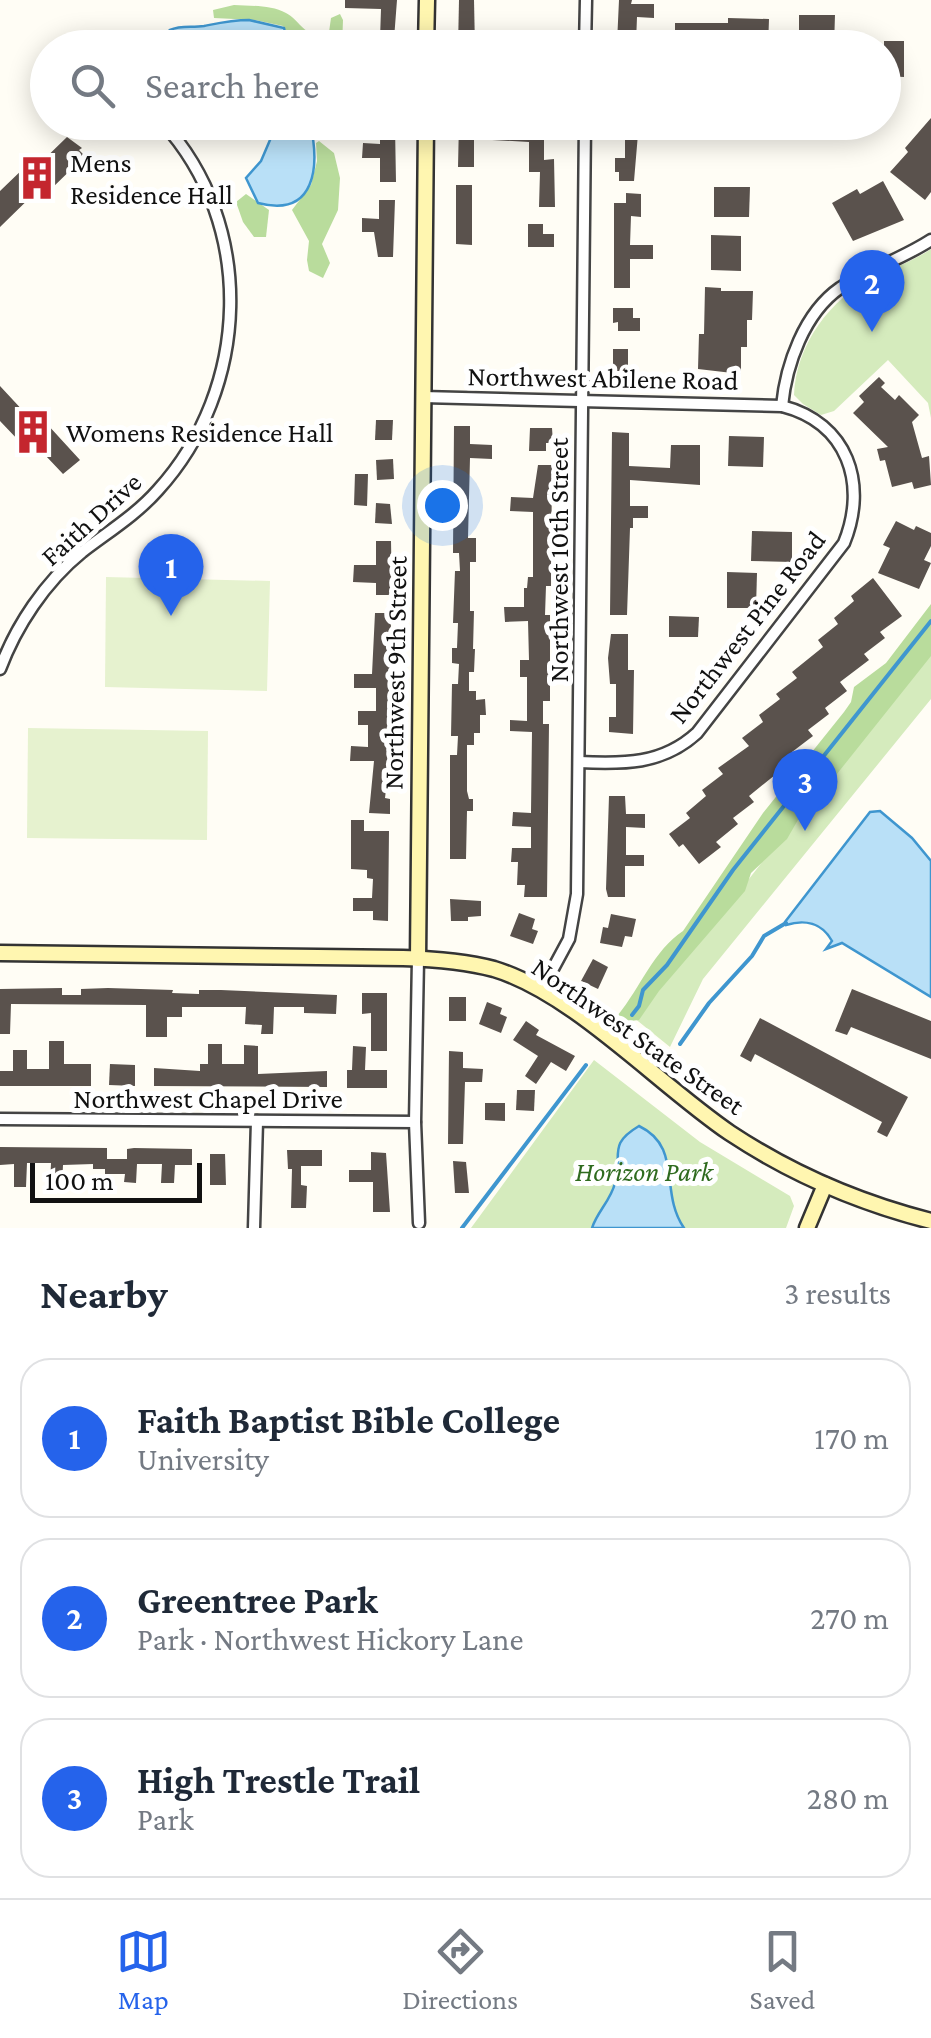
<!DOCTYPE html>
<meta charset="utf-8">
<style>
:root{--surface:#fff;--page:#f2f2f3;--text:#1f2937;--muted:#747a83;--line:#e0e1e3;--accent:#2563eb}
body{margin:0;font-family:"Crimson Pro",serif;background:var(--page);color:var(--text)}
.scale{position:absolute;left:30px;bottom:25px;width:172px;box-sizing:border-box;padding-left:10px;border:5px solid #111;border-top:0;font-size:28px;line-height:35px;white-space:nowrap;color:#111;-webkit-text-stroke:8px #fff;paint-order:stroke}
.you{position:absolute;left:442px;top:505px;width:35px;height:35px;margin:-25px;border:8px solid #fff;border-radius:50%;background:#1a73e8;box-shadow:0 0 0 15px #1a73e833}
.badge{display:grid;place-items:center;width:65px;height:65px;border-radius:50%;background:var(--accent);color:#fff;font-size:32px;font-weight:700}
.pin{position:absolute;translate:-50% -82px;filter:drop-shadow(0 2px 5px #0008)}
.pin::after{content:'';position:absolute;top:52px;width:35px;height:30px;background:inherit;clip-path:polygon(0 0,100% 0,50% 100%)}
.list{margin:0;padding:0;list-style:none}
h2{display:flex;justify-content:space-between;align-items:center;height:130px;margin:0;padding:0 40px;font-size:42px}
h2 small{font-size:32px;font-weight:400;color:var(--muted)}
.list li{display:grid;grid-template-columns:65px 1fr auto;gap:30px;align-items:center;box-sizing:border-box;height:160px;margin:0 20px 20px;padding:0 20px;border:2px solid var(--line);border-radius:30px}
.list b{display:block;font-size:38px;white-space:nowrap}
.list p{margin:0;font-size:32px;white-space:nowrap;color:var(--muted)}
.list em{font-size:32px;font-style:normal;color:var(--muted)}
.icon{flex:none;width:55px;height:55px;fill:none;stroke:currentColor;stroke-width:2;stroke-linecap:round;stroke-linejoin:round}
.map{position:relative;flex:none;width:931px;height:1228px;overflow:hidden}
.search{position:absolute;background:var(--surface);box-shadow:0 5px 25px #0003;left:30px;right:30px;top:30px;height:110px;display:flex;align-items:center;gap:25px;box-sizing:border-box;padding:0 35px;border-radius:55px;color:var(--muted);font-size:38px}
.sheet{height:670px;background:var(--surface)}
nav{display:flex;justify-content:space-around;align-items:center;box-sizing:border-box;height:140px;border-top:2px solid var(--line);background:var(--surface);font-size:28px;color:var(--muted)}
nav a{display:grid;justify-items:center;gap:5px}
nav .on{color:var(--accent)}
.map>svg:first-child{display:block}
.green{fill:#d5ebbd}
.forest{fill:#b9dc9c}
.pitch{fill:#e6f2cf}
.water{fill:#b9e0f7;stroke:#3f96cf;stroke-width:2.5}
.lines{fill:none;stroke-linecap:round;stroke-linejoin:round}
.stream{stroke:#3f96cf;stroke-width:4}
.building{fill:#5a524d}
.street-casing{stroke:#444;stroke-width:15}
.secondary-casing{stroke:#333;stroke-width:19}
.street{stroke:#fff;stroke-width:10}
.secondary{stroke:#fff6b0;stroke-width:14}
.labels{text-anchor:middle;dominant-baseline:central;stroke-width:10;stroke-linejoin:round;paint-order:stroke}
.poi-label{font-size:28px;fill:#111;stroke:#fff;text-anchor:start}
.street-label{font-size:28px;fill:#111;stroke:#fff}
.park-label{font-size:28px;font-style:italic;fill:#2f6b1f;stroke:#fff}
</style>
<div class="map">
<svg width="931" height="1228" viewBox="0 0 931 1228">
<rect width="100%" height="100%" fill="#fffdf5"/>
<g class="green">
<path d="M931 249V418L928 403 888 360 834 411 821 415 803 404 794 395C796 345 830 298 875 277 894 268 913 261 931 249Z"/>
<polygon points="931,646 931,699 703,979 670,1047 628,1013 713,925"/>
<polygon points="594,1060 700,1142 790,1196 794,1206 786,1228 471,1228"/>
</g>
<g class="forest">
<path d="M234 5C251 6 271 5 286 13 303 22 303 40 329 32L331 18 340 14 343 20 342 47H297L283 26 255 20 214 18 213 10Z"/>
<polygon points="319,141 334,153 340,178 338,210 322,244 330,263 323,278 309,271 307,260 309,241 292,210 311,185 317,161 316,143"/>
<polygon points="246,194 269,210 266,237 254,237 243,222 236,202"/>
<path d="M931 604V656L817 799 806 806 787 839 751 873 745 891 659 991 639 1020 621 1022 618 1015C640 988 654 950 683 931L763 813 844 712 851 702 854 687 886 663Z"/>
</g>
<g class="pitch">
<polygon points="106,577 270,581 267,691 105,687"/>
<polygon points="28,728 208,731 207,840 27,838"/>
</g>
<g class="water">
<path d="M249 20 284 28 289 47H196V40L176 41 170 30C181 25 192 28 204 26 219 23 232 20 249 20Z"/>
<path d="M254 123H310C320 166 316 218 258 203L246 178 261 161 270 140Z"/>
<path d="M880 811 912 838 931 861V997L842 943 826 949 832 941C822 923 805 919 786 925L785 922 870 812Z"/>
<path d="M639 1126C683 1147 659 1192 684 1228H592C597 1212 611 1200 615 1183 623 1154 607 1145 639 1126Z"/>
</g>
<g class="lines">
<g class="stream">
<polyline points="632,1015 639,1006 643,990 667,965 733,870 931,621"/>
<polyline points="680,1044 709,1003 752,956 764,936 786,923"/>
<polyline points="462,1228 586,1065"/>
</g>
</g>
<g class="building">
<polygon points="345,0 397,0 394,39 380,39 381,9 345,8"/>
<polygon points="459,0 474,0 475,48 458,48"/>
<polygon points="619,0 632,0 631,4 654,4 654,18 637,17 636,43 617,43"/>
<polygon points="799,15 835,15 834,45 799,45"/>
<polygon points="728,18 769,19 768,48 675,48 675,23 728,23"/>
<polygon points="884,41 904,41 904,77 884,76"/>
<polygon points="931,118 931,192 925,200 890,172 908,152 905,148"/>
<polygon points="459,122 517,129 533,128 534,122 556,122 555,133 544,133 544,160 554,159 555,207 539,207 540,172 529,172 529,142 474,139 474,167 458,167"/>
<polygon points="616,122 639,122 634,181 619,181 619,172 615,172 615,158 625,158 625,133 616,133"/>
<polygon points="380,127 395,127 396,182 380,182 380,158 362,158 363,143 380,144"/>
<polygon points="67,137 82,148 79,150 85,156 49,191 43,185 0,227 0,191 26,166 31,172"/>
<polygon points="883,181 904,220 853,241 832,203 857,189 860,194"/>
<polygon points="456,185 472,185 472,245 456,244"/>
<polygon points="714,187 750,187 749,217 714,217"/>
<polygon points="626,193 641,194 641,217 631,216 630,245 653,245 653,259 630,259 630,288 614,288 614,203 626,203"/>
<polygon points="379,200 395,200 393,257 378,257 374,232 362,232 362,218 379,219"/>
<polygon points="528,224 543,224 543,234 554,234 554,247 528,247"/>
<polygon points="711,235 741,236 741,271 711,270"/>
<polygon points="705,287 721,288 721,291 753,291 752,320 747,320 747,347 741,347 741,374 698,369 699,334 704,334"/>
<polygon points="613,308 633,308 633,318 640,318 640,331 618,331 618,322 613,323"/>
<rect x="613" y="349" width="15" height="22"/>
<polygon points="879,377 885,383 881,387 895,400 899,395 919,415 912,422 922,458 929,456 931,485 914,489 912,482 892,487 885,460 880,461 877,449 888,447 853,413 864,402 859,396"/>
<polygon points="0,386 39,428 47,424 80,460 63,474 28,437 20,442 0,421"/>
<polygon points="376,420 393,420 392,440 375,440"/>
<polygon points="454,426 470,426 470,444 492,445 492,459 470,458 468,538 476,538 476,562 470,562 470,611 474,611 473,649 475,649 474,672 469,672 469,691 476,691 476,700 485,699 486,715 480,715 480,733 474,733 474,745 467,745 467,791 469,799 473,799 473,811 467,811 466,859 450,859 450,755 457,755 458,736 451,736 452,684 458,684 459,664 452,663 452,648 457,648 458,623 453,623 455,571 460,571 459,553 453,553"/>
<polygon points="530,428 552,428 553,443 546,443 546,451 529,451"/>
<polygon points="612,432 629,433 629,466 670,468 671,445 700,445 700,485 630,480 630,506 648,506 648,518 633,518 633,528 630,528 627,615 610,615"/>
<polygon points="729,436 764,437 763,467 728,466"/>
<polygon points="393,459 394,479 377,480 376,460"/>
<polygon points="538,465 552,465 551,586 546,586 545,615 550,615 550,701 543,701 543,724 549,724 547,897 524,897 525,885 517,885 518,862 511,862 512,848 531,848 531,827 512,826 513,812 531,813 532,732 510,731 510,720 527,721 527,677 520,677 520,660 529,660 528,621 505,622 504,607 524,607 524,588 527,588 528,577 533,577 533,512 510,511 511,497 533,498"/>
<polygon points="355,474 368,474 367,506 354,505"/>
<polygon points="376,503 390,504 392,524 375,523"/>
<polygon points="896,521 914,530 916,526 931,533 931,546 924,560 931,563 919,589 878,573 890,548 883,545"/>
<polygon points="752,531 792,532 792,562 751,561"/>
<polygon points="376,541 391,541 392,595 376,595 376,583 353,582 354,565 376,565"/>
<polygon points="727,572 757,573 756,608 727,608"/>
<polygon points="873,578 902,616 880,632 885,638 864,654 869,660 840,682 847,691 825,708 829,714 808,730 813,736 792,752 796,758 749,796 754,802 733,818 738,824 716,842 721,847 699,864 683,844 679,847 669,834 690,818 686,813 706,796 702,790 723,774 718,768 749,746 742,738 763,722 759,715 780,699 776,694 797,678 792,672 823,647 818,640 838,624 834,618 854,601 851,596"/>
<polygon points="375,613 391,613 390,757 385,798 390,799 390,814 369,813 374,761 350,761 351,746 368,747 368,725 358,725 358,711 376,711 376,688 354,688 354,674 372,674"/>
<polygon points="669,616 699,617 698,637 669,637"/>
<polygon points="611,634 628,634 628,670 634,670 633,734 609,732 609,717 616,717 616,684 610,684 608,658"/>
<polygon points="609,796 625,796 626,814 645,814 645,828 626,827 626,855 644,855 644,866 625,866 625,897 608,897 606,889"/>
<polygon points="351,820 364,820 364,831 389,831 388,921 373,920 373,911 353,911 353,898 372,898 373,879 367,878 367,870 351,869"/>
<polygon points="450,899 481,901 481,916 468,917 468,921 451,921"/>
<polygon points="519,913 535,919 532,929 538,931 533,944 510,936"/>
<polygon points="611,914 636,919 632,937 625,936 622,947 600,943 603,927 608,928"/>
<polygon points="593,959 608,967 598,989 581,981"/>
<polygon points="62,988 62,995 81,995 81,989 108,988 173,990 172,993 199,994 199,990 221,990 337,995 336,1014 304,1013 304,1007 274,1007 273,1034 261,1034 262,1025 245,1024 246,1007 182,1007 182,1017 167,1017 167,1037 146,1037 146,1005 11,1004 10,1034 0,1034 0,989"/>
<polygon points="852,989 931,1021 931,1059 851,1027 847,1035 835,1031"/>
<polygon points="362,993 387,993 387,1051 371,1051 371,1013 362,1014"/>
<rect x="449" y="997" width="17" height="24"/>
<polygon points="487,1002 502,1008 500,1014 507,1017 501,1033 479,1024"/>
<polygon points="760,1018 908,1097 887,1137 877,1132 882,1122 755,1054 751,1062 740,1056"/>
<polygon points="526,1021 539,1030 536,1035 575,1056 566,1071 551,1062 536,1084 525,1076 538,1056 513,1040"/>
<polygon points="49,1041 64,1041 64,1064 91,1064 91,1086 0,1086 0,1071 13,1071 13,1050 27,1050 27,1069 49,1069"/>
<polygon points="208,1044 222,1044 222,1064 244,1064 244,1045 258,1046 258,1074 327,1071 327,1087 154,1086 154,1068 200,1071 200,1064 208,1064"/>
<polygon points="353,1046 366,1047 365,1070 387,1070 387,1088 347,1088 347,1070 352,1070"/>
<polygon points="449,1051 463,1052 463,1068 483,1069 482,1082 465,1082 463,1144 448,1144"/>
<polygon points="110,1064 135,1065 135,1086 109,1085"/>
<polygon points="517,1090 535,1090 534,1111 516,1110"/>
<polygon points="485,1103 505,1103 505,1121 485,1120"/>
<polygon points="0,1147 107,1148 107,1159 127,1159 127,1149 134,1148 192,1149 192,1165 175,1165 174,1183 161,1183 162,1164 137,1164 136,1183 124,1182 125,1174 105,1174 105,1169 93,1169 93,1164 63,1165 62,1185 50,1185 51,1163 27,1163 26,1187 14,1187 14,1164 0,1165"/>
<polygon points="287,1150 322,1150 322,1166 301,1166 301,1185 307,1186 306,1208 291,1208 292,1169 288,1169"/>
<polygon points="371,1152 386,1153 390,1212 373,1212 373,1182 349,1182 349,1170 371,1170"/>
<polygon points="210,1154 225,1154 226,1185 210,1185"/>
<polygon points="453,1161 466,1162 469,1193 455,1193"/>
</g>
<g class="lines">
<g class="street-casing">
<g id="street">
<polyline points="585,48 586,0"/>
<path d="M423 397 782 406C848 423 868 484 844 543L697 733C662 765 623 764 579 762"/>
<path d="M782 406C786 365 804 313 840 288 869 269 902 259 931 240"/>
<path d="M0 669C16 626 45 582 82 552 108 532 136 515 158 490 250 389 257 225 162 122"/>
<polyline points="418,959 415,1122 419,1223"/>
<polyline points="541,991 569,939 577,894 585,122"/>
<polyline points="0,1119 415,1122"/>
<polyline points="254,1228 257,1121"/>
</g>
</g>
<g class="secondary-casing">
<g id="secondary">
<polyline points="426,48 427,0"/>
<path d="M0 953 403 958C434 959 464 961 494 969 574 993 659 1085 730 1133 792 1174 860 1203 931 1221"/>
<polyline points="418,959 426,122"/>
<polyline points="807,1228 825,1185"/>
</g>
</g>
<use href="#street" class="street"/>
<use href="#secondary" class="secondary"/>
</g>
<defs>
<g id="building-bare" transform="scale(3.45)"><path d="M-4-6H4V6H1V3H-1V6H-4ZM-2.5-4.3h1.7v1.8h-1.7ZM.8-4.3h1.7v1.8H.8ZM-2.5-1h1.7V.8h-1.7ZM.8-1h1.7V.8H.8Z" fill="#c4262e" stroke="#fff" stroke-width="2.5" paint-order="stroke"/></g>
</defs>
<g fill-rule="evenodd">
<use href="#building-bare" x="37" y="178"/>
<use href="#building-bare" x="33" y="432"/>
</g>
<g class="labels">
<g class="poi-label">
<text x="70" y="162">Mens<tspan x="70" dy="32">Residence Hall</tspan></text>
<text x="66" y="432">Womens Residence Hall</text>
</g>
<g class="street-label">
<text transform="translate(603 378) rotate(1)">Northwest Abilene Road</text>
<text transform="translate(91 519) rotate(-42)">Faith Drive</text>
<text transform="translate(558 560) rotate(-90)">Northwest 10th Street</text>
<text transform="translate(747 627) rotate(-52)">Northwest Pine Road</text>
<text transform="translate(395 673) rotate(-89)">Northwest 9th Street</text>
<text transform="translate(638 1036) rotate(35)">Northwest State Street</text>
<text x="208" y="1098">Northwest Chapel Drive</text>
</g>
<g class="park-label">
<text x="644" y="1171">Horizon Park</text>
</g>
</g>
</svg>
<div class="scale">100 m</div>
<div class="you"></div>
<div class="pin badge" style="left:171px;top:616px">1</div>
<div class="pin badge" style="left:872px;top:332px">2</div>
<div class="pin badge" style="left:805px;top:831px">3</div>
<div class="search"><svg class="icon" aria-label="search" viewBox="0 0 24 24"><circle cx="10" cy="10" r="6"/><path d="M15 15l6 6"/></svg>Search here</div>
</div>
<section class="sheet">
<h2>Nearby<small>3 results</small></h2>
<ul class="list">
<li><span class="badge">1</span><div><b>Faith Baptist Bible College</b><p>University</p></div><em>170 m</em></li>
<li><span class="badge">2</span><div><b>Greentree Park</b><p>Park · Northwest Hickory Lane</p></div><em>270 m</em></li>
<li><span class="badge">3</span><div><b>High Trestle Trail</b><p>Park</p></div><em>280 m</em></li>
</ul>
</section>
<nav>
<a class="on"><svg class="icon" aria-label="map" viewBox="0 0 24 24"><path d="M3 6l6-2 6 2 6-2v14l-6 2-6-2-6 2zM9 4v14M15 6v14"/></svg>Map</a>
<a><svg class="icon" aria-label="directions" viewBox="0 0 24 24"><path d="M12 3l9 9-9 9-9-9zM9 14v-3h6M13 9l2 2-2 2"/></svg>Directions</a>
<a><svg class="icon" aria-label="saved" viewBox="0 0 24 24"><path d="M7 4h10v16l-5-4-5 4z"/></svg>Saved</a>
</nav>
